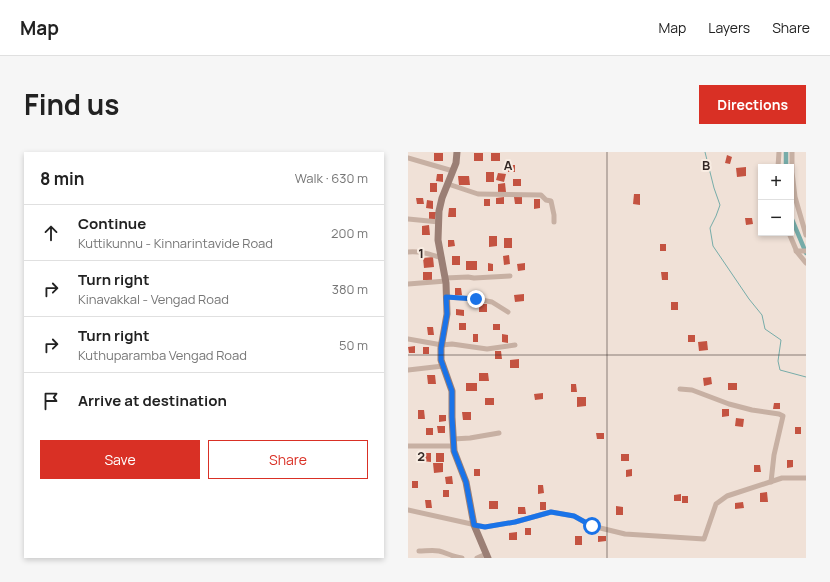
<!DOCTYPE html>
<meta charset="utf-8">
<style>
:root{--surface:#fff;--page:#f6f6f6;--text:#222;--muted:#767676;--line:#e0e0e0;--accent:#d93025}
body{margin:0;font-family:Manrope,sans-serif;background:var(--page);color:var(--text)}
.controls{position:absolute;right:12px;top:12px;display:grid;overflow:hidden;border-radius:0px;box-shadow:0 2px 6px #0003}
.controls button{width:36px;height:36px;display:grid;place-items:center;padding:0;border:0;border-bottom:1px solid var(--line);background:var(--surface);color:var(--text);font:20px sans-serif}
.stop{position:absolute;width:12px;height:12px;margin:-9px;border:3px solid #1a73e8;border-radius:50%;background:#fff}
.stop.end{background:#1a73e8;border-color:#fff;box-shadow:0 1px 4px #0008}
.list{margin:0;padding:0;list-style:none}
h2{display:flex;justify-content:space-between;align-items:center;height:52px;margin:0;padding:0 16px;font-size:17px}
h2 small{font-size:13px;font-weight:400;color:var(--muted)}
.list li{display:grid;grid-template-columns:26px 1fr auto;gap:12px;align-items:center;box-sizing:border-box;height:56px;padding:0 16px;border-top:1px solid var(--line)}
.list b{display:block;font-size:15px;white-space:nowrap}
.list p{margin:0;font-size:13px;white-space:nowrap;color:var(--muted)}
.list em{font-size:13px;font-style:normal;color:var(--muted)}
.actions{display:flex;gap:8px;padding:12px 16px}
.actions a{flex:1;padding:9px 0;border:1px solid var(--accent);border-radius:0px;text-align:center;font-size:14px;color:var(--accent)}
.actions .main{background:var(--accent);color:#fff}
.icon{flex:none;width:22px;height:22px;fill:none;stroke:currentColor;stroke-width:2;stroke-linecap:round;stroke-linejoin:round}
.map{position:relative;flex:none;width:398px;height:406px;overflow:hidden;border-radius:0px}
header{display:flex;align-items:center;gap:24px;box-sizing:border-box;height:56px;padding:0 20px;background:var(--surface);border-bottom:1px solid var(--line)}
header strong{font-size:19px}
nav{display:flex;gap:22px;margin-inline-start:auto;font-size:14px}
.intro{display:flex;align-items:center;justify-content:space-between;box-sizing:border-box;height:96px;padding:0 24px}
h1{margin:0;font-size:28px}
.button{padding:10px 18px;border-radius:0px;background:var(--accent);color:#fff;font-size:14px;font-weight:700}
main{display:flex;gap:24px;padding:0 24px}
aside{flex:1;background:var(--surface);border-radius:0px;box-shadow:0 2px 6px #0003}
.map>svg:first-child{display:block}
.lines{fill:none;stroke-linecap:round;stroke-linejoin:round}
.stream{stroke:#76aca9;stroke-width:1}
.canal{stroke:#76aca9;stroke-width:4.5}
.building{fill:#c45341}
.street{stroke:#c7b0a3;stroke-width:5}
.secondary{stroke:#9b7f75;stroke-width:7}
.route{stroke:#1a73e8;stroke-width:5}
.grid{fill:none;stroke:#332825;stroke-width:1;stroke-opacity:0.55}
.grid-label{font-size:13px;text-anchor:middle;font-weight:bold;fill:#332825;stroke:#f8ece2;stroke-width:4;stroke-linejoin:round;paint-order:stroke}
</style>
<header>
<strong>Map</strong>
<nav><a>Map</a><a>Layers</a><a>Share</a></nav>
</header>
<div class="intro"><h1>Find us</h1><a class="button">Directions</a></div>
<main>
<aside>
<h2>8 min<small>Walk · 630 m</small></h2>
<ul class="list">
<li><svg class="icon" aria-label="ahead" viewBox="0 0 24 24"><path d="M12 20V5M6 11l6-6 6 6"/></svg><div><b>Continue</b><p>Kuttikunnu - Kinnarintavide Road</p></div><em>200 m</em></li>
<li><svg class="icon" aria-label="right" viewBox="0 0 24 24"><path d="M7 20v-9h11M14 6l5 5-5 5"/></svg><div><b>Turn right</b><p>Kinavakkal - Vengad Road</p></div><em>380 m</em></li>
<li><svg class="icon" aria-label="right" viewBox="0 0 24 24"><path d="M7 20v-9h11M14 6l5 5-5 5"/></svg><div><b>Turn right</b><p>Kuthuparamba Vengad Road</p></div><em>50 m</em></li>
<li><svg class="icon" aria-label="arrive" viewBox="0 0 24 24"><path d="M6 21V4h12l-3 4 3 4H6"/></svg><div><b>Arrive at destination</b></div></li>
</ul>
<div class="actions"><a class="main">Save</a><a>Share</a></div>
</aside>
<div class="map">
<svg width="398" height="406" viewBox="0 0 398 406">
<rect width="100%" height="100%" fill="#f0e1d7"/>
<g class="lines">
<polyline class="stream" points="297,0 306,36 312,53 308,64 302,76 305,94 341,147 354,163 357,177 373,188 370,209 372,218 398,225"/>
<g class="canal">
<polyline points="378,0 378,15"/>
<polyline points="383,65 398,101"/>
</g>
</g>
<g class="building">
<rect x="26" y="1" width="9" height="8"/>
<rect x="66" y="1" width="9" height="8"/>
<rect x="83" y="1" width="9" height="8"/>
<polygon points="319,3 324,5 322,12 317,11"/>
<rect x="100" y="13" width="7" height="7"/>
<polygon points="338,15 338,24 329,25 328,16"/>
<rect x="78" y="20" width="8" height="10"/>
<polygon points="90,21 98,22 96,30 88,28"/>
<polygon points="29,22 35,22 35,30 28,29"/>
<polygon points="50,24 61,24 62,33 51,33"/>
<rect x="105" y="27" width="8" height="7"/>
<rect x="22" y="31" width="7" height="9"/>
<polygon points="97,31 98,40 90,40 90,32"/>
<polygon points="226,42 232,42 232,53 225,52"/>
<polygon points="114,44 114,52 107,52 106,45"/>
<polygon points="96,45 96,52 88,52 88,46"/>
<polygon points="8,46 15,46 16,52 9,52"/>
<rect x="76" y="47" width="6" height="7"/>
<polygon points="126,47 132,47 132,56 126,57"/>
<polygon points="19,48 25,49 25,57 18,56"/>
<polygon points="41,56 48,56 48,65 40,65"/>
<polygon points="21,60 28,60 27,68 21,68"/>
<polygon points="337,66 344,66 345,72 338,73"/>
<polygon points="21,73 22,83 14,83 14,74"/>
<polygon points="81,84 89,84 89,94 81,95"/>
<rect x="96" y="86" width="8" height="10"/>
<polygon points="40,88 46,88 47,94 40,95"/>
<rect x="252" y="92" width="6" height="7"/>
<polygon points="101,103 102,112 96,113 95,104"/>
<rect x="44" y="104" width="8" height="9"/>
<polygon points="25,105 26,115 16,116 15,106"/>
<rect x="58" y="109" width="11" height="9"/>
<polygon points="80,111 85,112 85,119 80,119"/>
<polygon points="117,111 117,118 110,119 109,112"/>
<rect x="15" y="120" width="9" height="8"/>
<polygon points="253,120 260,120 260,128 254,128"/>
<polygon points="47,136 53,136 54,143 47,143"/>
<polygon points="116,142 116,149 107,150 106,143"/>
<rect x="263" y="150" width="7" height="8"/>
<rect x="71" y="152" width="8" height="8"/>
<polygon points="48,157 56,158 56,164 48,163"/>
<rect x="51" y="171" width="7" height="7"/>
<rect x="85" y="172" width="7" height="6"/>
<polygon points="19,175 25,175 26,183 20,183"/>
<rect x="65" y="182" width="5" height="8"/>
<polygon points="94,182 100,183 100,191 94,190"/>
<rect x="280" y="183" width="7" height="7"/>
<polygon points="299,189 300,198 291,199 290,190"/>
<polygon points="7,194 7,201 1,201 0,195"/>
<rect x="15" y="195" width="6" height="7"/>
<polygon points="87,199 93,199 94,207 87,207"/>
<polygon points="111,207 111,216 102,216 102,208"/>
<polygon points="71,221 80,221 81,229 71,229"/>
<polygon points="19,223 27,223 28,232 20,232"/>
<polygon points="303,225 304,232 296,234 295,226"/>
<rect x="58" y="231" width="11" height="8"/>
<rect x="320" y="231" width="9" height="7"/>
<polygon points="163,232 168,232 169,240 163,240"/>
<polygon points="135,241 135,247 127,248 126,242"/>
<polygon points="169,245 178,245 178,254 169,255"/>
<rect x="77" y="246" width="9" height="7"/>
<polygon points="366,251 372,251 372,257 365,257"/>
<polygon points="314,257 321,257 321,264 314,265"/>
<polygon points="10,258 16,258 17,267 10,267"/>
<polygon points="54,260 63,260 63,268 55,268"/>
<polygon points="31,263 38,263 38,269 31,270"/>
<polygon points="328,266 336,267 335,275 327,274"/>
<polygon points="29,274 37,274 37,281 30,281"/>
<rect x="387" y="275" width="6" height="7"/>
<rect x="18" y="276" width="7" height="7"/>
<polygon points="188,281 196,281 196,287 189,287"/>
<polygon points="15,301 23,301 23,310 14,309"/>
<rect x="28" y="301" width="8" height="9"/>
<rect x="213" y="302" width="8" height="7"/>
<polygon points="379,308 385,308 385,315 379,316"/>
<polygon points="25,311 35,311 35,320 26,321"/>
<polygon points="346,313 352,313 353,320 346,320"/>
<rect x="66" y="317" width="6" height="7"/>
<polygon points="224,317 224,324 218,325 218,318"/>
<polygon points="44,324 45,332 38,332 37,325"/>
<rect x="4" y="329" width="6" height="7"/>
<polygon points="130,333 135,333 136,341 130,342"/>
<rect x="35" y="338" width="6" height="7"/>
<polygon points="359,340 360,350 352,350 352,341"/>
<polygon points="273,342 273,349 266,349 266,343"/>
<rect x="274" y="344" width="6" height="7"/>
<polygon points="17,348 23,348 24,356 18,356"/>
<rect x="81" y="349" width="9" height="8"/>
<rect x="132" y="350" width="6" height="8"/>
<polygon points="335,350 336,356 327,357 327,351"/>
<polygon points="208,354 215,355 215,363 208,363"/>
<polygon points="110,355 117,355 118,362 110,362"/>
<rect x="117" y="376" width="6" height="7"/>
<polygon points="109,380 109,388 101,388 101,381"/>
<rect x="167" y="384" width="7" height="9"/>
<polygon points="190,384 198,384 198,389 190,390"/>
</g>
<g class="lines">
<g class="street">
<polyline points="384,0 384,20 387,45 398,83"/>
<polyline points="0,6 45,19"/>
<polyline points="370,15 371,0"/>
<polyline points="40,32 70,42 133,43 138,48 143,49 146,63 146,70"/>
<polyline points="0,67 31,70"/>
<polyline points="381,81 389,100 398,111"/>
<polyline points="388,99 398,99"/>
<path d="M0 100C12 99 22 102 34 106"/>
<polyline points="37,126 60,125 66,126 102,124"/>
<polyline points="0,132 38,129"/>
<polyline points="38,145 68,147 84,150 100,160"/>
<polyline points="0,187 34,193 44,192 79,197 107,193"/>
<polyline points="0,218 35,214"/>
<polyline points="272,237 284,238 321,252 344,258 371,262 375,264 366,303 363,330"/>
<polyline points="45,287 62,286 91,281"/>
<polyline points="0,294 46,294"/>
<polyline points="0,358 77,375 107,370 143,360 166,364 184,374 217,382 296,387 308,352 319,344 374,326 398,326"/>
<path d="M11 399C17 399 25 398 31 399 39 401 45 405 54 406"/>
<polyline points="69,406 78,402"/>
</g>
<polyline class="secondary" points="49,0 48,11 34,46 31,59 30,88 38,131 39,162 33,196 33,208 44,239 44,265 46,299 58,330 66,373 80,406"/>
</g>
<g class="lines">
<polyline class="route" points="68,147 38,145 39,162 33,196 33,208 44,239 44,265 46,299 58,330 66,373 77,375 107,370 143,360 166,364 184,374"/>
</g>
<path class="grid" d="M199 0V406M0 203H398"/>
<g class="grid-label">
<text x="100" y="18">A</text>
<text x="298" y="18">B</text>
<text x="13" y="106">1</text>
<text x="13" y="309">2</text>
</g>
</svg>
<div class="controls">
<button>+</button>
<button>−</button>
</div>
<div class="stop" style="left:184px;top:374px"></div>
<div class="stop end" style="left:68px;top:147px"></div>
</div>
</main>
